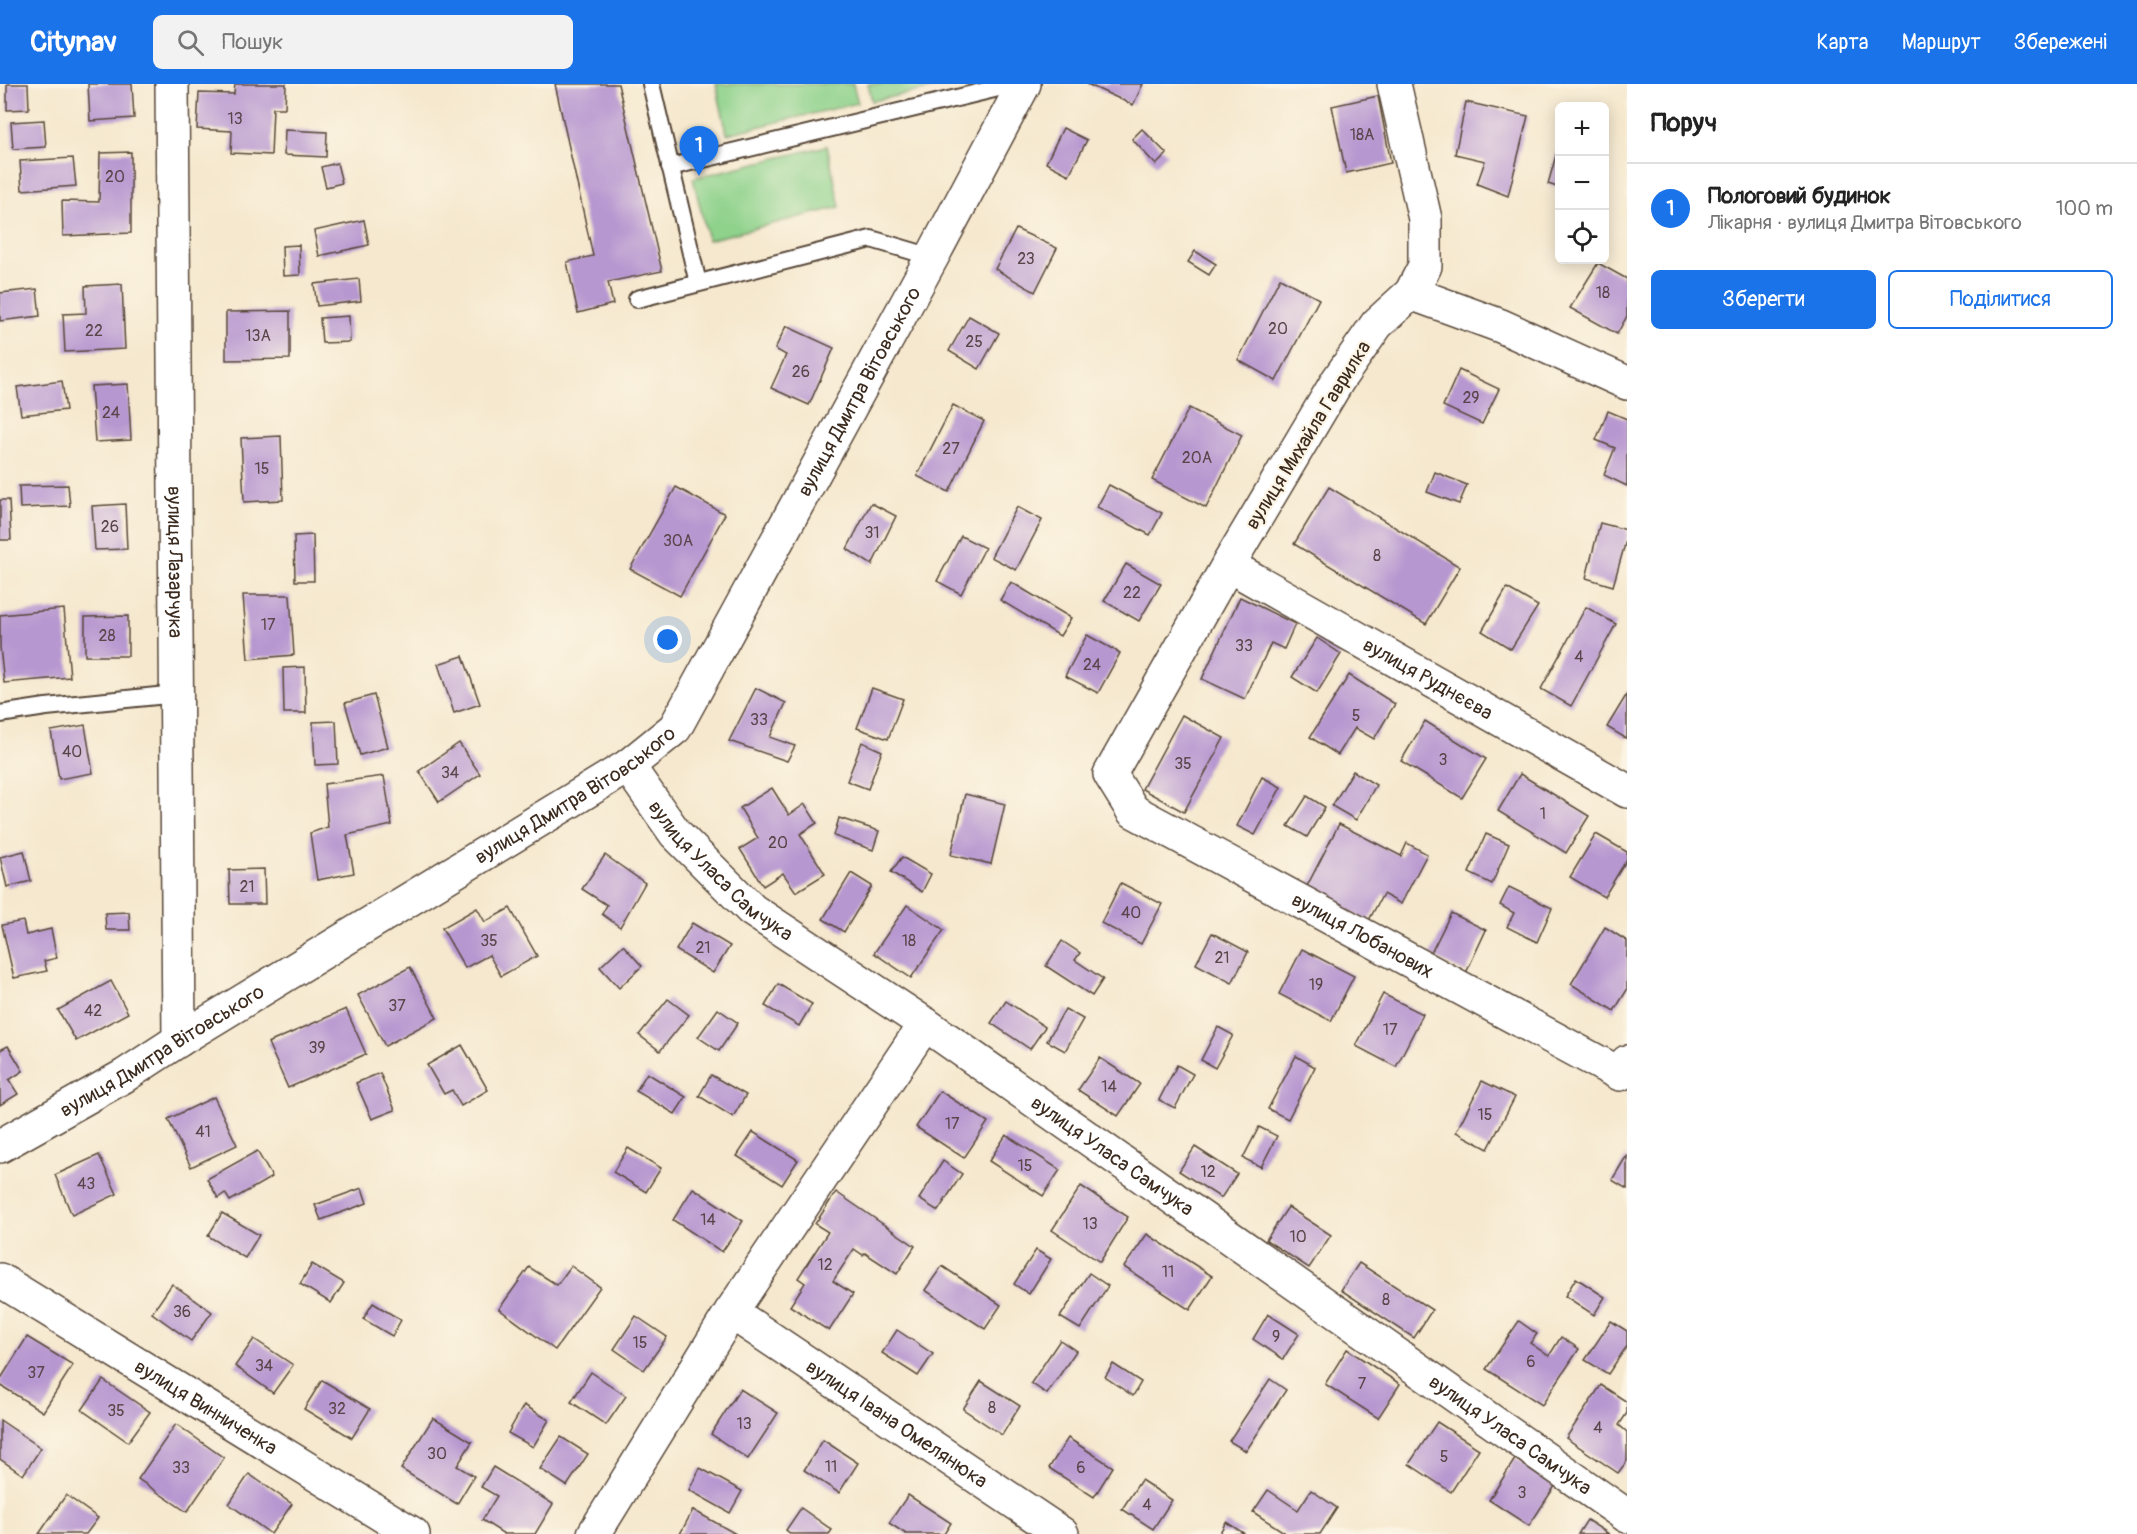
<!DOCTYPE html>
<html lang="uk">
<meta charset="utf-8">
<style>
:root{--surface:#fff;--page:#f2f2f2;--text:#222;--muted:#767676;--line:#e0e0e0;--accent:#1a73e8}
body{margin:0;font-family:Pangolin,sans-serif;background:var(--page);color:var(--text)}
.controls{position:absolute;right:18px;top:18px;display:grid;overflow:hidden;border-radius:9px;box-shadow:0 3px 15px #0003}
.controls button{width:54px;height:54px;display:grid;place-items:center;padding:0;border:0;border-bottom:2px solid var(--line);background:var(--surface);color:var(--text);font:30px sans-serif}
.you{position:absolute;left:668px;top:556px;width:21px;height:21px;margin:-15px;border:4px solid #fff;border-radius:50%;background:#1a73e8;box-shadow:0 0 0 9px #1a73e833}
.badge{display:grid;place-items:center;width:39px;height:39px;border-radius:50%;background:var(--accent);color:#fff;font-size:20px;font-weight:700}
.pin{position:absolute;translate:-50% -50px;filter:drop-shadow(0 2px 3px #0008)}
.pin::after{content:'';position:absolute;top:32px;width:21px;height:18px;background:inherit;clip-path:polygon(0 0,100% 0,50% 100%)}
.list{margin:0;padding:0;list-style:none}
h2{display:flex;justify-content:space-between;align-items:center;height:78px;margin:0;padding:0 24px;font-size:26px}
h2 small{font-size:20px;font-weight:400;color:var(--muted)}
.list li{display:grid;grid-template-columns:39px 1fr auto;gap:18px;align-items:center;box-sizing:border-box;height:90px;padding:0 24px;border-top:2px solid var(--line)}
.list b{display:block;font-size:22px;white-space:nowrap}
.list p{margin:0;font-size:20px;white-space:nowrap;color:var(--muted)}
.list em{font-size:20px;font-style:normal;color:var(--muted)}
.actions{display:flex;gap:12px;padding:18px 24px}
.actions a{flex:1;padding:14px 0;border:2px solid var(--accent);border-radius:9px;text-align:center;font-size:21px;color:var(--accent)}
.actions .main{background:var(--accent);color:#fff}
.icon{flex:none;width:33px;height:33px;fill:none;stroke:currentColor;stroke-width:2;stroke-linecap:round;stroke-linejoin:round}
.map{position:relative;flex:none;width:1627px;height:1450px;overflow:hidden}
header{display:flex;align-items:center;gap:36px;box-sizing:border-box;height:84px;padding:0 30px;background:var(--accent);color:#fff}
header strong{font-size:28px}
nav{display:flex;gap:33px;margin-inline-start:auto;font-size:21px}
.search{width:420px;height:54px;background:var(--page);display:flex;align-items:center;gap:15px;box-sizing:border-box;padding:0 21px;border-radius:9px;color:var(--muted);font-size:22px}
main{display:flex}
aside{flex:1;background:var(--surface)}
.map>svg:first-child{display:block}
.green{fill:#8ed28b;stroke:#647e54;stroke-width:1.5}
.building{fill:#b797d0}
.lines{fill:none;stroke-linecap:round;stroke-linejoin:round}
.service-casing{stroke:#574638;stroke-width:20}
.minor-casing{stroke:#574638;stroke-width:36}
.service{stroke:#fff;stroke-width:16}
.minor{stroke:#fff;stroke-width:33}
.labels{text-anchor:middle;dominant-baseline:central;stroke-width:4.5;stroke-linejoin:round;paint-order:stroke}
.number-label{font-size:16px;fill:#5a454a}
.street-label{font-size:20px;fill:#3b2a1e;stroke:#fcf5e5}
</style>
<header>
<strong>Citynav</strong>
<div class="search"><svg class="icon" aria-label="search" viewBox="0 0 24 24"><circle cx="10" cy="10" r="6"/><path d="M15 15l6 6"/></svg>Пошук</div>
<nav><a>Карта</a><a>Маршрут</a><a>Збережені</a></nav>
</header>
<main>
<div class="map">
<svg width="1627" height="1450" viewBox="0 0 1627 1450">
<rect width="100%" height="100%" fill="#fcf5e5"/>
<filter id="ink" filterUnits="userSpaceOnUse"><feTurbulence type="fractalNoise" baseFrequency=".0167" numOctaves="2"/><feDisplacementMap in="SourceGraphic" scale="12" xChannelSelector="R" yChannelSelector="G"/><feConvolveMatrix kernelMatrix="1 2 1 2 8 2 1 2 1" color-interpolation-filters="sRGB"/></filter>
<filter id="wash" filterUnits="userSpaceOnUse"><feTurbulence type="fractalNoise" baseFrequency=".008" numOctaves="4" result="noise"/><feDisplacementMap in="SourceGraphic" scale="24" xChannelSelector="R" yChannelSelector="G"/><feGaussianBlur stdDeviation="1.35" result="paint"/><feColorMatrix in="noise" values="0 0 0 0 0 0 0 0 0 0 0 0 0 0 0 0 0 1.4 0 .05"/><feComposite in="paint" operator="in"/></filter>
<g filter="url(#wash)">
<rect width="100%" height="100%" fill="#f5e8ce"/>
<g class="green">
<polygon points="716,0 853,0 858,19 727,50"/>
<polygon points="868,0 954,0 872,17"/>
<polygon points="827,62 840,123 708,156 693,94"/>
</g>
<g id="blocks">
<g class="building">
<polygon points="7,0 28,0 29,25 7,26"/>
<polygon points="88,0 132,0 134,34 90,37"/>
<polygon points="235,0 286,0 285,24 273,24 271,71 231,69 232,47 197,45 199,9 234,10"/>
<polygon points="555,0 618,0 662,187 608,198 613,220 578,229 567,178 593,172"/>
<polygon points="1087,0 1143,0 1133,21"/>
<polygon points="1378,12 1391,79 1346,89 1332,22"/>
<polygon points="1466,18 1528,32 1508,112 1477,100 1485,77 1455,70"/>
<polygon points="44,36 46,63 13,65 11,38"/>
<polygon points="1063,44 1087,56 1069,91 1046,79"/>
<polygon points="1142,45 1167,70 1156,81 1132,55"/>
<polygon points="285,46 327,48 326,73 284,71"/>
<polygon points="1558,64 1560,64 1560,104 1548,100"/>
<polygon points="131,68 131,149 63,152 62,117 99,118 100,69"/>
<polygon points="73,74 76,102 22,106 20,77"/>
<polygon points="337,79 342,99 326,103 321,83"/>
<polygon points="364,136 369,161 319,172 314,147"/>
<polygon points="1016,145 1057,164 1035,208 995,185"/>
<polygon points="299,161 300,191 283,192 282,162"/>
<polygon points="1195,167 1216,180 1209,191 1188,178"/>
<polygon points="1598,179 1627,195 1627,232 1617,250 1570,224"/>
<polygon points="1280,194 1319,215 1276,297 1238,276"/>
<polygon points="359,195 361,217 317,222 314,200"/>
<polygon points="122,200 125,265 65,268 63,230 86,229 85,202"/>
<polygon points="37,205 40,232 0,237 0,209"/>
<polygon points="290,227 290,275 226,276 226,228"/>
<polygon points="349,232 350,258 322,259 320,234"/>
<polygon points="969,232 999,249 979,285 949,267"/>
<polygon points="786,242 834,264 809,321 771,304 786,271 775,265"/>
<polygon points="1459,286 1499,305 1482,340 1443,322"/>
<polygon points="62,297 66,326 21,331 17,303"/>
<polygon points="128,300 131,356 95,358 91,302"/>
<polygon points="953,321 984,337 949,408 917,392"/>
<polygon points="1189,324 1242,351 1206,424 1152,396"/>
<polygon points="1608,327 1627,335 1627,402 1604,391 1615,364 1596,356"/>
<polygon points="281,352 283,416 244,418 241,354"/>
<polygon points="1435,388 1467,401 1459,420 1427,408"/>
<polygon points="68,401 70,422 20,424 19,402"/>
<polygon points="1109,401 1162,429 1150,451 1097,423"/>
<polygon points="676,403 725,430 680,512 630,485"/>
<polygon points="1329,403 1460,483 1426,540 1294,460"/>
<polygon points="0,416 9,416 11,456 0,456"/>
<polygon points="871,419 896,432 872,481 847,465"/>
<polygon points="125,420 127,465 95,466 92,422"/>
<polygon points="1017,423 1042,436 1016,486 991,473"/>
<polygon points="1600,439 1627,446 1627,453 1613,502 1586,494"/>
<polygon points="313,451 314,497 295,497 294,452"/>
<polygon points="961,452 985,464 961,510 937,497"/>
<polygon points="1126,480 1161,500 1139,537 1104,517"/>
<polygon points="1011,498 1071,534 1060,552 1000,516"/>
<polygon points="1507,504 1538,522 1511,565 1482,547"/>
<polygon points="243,511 290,511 294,571 248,575"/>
<polygon points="1240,513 1295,540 1284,565 1271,559 1245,615 1202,595"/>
<polygon points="1586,523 1616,540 1571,622 1541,605"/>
<polygon points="64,525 70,593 4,599 0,563 0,531"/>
<polygon points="128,532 128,572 85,572 85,533"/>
<polygon points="1087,551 1120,569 1098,609 1065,592"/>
<polygon points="1317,554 1341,570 1317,609 1292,593"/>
<polygon points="463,572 480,620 454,629 438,580"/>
<polygon points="305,583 306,629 284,629 283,584"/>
<polygon points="1349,591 1395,620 1374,655 1355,644 1338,671 1310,653"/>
<polygon points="756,604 786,619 770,653 795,662 787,677 729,657"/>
<polygon points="872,604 903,615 888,655 857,644"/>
<polygon points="1627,610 1627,655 1607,643"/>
<polygon points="374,611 388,663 360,671 345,619"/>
<polygon points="1182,631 1224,654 1184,728 1142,705"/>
<polygon points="336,637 338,680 315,681 313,638"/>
<polygon points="1425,637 1486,675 1462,714 1401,677"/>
<polygon points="85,641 93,689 59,695 51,647"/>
<polygon points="862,658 882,667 868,705 847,697"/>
<polygon points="459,659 480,690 439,718 419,687"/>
<polygon points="1353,687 1376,701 1356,736 1332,722"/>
<polygon points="1520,690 1589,732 1566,769 1498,727"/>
<polygon points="384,692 392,741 347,751 354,789 317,796 310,749 328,743 324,700"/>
<polygon points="1262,693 1281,703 1255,751 1237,742"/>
<polygon points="772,704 789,731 805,720 817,739 800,750 825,790 796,808 783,789 763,802 740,765 758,754 740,724"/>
<polygon points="965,710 1005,720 991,780 951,771"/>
<polygon points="1307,712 1325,723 1307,753 1288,742"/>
<polygon points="839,734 879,747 873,766 834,752"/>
<polygon points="1339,740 1401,772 1407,759 1427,770 1401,820 1383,810 1368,838 1305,806"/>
<polygon points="1486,750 1509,760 1492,800 1469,789"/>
<polygon points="1596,750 1627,768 1627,775 1604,813 1570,793"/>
<polygon points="24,767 31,797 7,803 0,773"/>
<polygon points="605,771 645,799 620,843 602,830 607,821 582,805"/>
<polygon points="902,773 931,790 922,808 891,788"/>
<polygon points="264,785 265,820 230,820 229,786"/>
<polygon points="851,789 872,802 844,848 823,835"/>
<polygon points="1121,799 1162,820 1141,860 1101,839"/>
<polygon points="1509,803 1552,824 1537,858 1507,843 1514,829 1500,821"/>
<polygon points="907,821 944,846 911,894 874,869"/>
<polygon points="477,824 485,838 510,824 537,872 501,892 489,871 465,884 442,844"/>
<polygon points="129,828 130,846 106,846 105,829"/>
<polygon points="1451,829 1486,846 1466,889 1430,871"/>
<polygon points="23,837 26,851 51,845 57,874 44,877 47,887 14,894 2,841"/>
<polygon points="692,839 730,862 713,889 676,866"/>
<polygon points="1605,843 1627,857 1627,906 1614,927 1571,900"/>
<polygon points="1212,849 1248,868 1232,899 1196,880"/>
<polygon points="1062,857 1080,869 1075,876 1103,895 1092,912 1046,882"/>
<polygon points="623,861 642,882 619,904 600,883"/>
<polygon points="1302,865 1354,892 1331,937 1279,910"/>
<polygon points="410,883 437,934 385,962 358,911"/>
<polygon points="111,897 128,929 76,957 58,926"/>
<polygon points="778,900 812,920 799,942 765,922"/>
<polygon points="1383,910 1423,930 1396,983 1356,962"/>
<polygon points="668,915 689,931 660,967 639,951"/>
<polygon points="1006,917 1045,943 1030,965 991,939"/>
<polygon points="346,925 366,970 288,1004 268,959"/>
<polygon points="718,925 738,939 719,967 698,953"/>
<polygon points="1065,925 1083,935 1065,967 1047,957"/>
<polygon points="1218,943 1233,951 1215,984 1201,976"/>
<polygon points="462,961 488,1006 461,1022 452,1006 444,1010 427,981"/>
<polygon points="8,962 23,987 9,996 18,1010 0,1021 0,966"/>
<polygon points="1296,972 1315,983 1288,1035 1268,1025"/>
<polygon points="1100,974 1140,1000 1118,1032 1078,1006"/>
<polygon points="1177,981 1193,990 1175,1024 1159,1016"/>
<polygon points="380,989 395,1026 372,1035 356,999"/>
<polygon points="647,989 686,1013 675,1030 636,1007"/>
<polygon points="711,991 746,1011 733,1033 699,1012"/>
<polygon points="1482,997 1515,1013 1488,1065 1456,1048"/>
<polygon points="940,1007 988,1038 964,1074 916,1043"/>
<polygon points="214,1013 237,1061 191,1083 168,1035"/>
<polygon points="1259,1043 1277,1052 1261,1083 1243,1074"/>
<polygon points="753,1048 798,1076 782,1101 737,1072"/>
<polygon points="1006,1051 1060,1086 1043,1112 989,1077"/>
<polygon points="1195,1063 1237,1090 1221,1114 1179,1087"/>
<polygon points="628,1064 661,1084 646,1108 613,1088"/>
<polygon points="257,1067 272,1093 230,1117 225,1109 218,1114 207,1095"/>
<polygon points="99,1071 117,1110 72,1131 55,1091"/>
<polygon points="1627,1071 1627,1105 1612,1096"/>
<polygon points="943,1077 962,1090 938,1127 919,1115"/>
<polygon points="1081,1102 1128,1133 1100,1178 1052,1146"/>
<polygon points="362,1104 367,1119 321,1136 315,1121"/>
<polygon points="693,1104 743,1137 722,1168 673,1136"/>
<polygon points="836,1108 915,1162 897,1190 865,1169 863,1171 854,1165 833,1197 853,1210 829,1247 790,1222 805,1199 798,1194 828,1148 815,1140"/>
<polygon points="1288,1123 1331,1151 1309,1184 1266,1156"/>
<polygon points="222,1129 259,1151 245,1174 208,1152"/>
<polygon points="1147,1150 1212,1192 1190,1226 1124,1183"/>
<polygon points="1036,1166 1051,1175 1029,1210 1014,1200"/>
<polygon points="1359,1179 1432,1226 1414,1254 1341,1206"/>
<polygon points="312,1180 344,1199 331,1219 300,1200"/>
<polygon points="571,1182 600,1203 555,1266 499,1225 529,1183 557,1201"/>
<polygon points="942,1182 1001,1221 985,1245 925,1206"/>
<polygon points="1089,1189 1108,1202 1080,1245 1060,1233"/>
<polygon points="1576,1194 1605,1213 1594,1231 1565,1212"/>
<polygon points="172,1200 212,1228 191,1257 152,1229"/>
<polygon points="373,1219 401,1236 392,1252 363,1235"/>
<polygon points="1268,1230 1299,1250 1283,1275 1253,1255"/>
<polygon points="636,1232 667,1253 644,1286 614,1265"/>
<polygon points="1519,1237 1537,1250 1530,1259 1549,1272 1561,1253 1579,1265 1542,1321 1486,1285"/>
<polygon points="1611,1237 1627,1247 1627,1262 1608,1290 1585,1276"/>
<polygon points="897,1246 933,1270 918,1292 882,1269"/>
<polygon points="27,1253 73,1281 43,1328 0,1301 0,1296"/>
<polygon points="254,1255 293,1281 273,1309 235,1282"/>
<polygon points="1060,1256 1076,1267 1047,1310 1031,1299"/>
<polygon points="1347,1265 1400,1300 1378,1334 1325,1300"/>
<polygon points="1113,1280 1141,1298 1133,1312 1105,1293"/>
<polygon points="591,1288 626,1312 606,1341 571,1318"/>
<polygon points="1270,1295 1286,1306 1246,1367 1229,1357"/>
<polygon points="103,1296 150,1328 128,1358 82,1326"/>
<polygon points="322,1296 370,1325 352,1354 304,1325"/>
<polygon points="981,1297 1020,1322 1002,1351 963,1325"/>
<polygon points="1601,1301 1627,1318 1627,1329 1619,1341 1627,1348 1627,1377 1618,1389 1566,1354"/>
<polygon points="740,1305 778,1329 748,1375 711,1350"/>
<polygon points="524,1321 549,1336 533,1363 508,1349"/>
<polygon points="433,1334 472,1358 457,1382 474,1392 457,1420 401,1385"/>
<polygon points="0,1336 41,1364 23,1391 0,1375"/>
<polygon points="1437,1338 1479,1365 1451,1408 1409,1380"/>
<polygon points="176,1340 224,1374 187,1428 138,1395"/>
<polygon points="561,1353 588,1370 567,1402 540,1385"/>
<polygon points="1068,1354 1113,1383 1094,1413 1049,1384"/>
<polygon points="823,1356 858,1379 839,1409 804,1386"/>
<polygon points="1515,1375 1555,1402 1529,1442 1489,1416"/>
<polygon points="493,1383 553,1420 535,1450 504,1450 482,1436 497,1412 481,1403"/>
<polygon points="700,1384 742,1407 730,1429 689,1406"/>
<polygon points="249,1390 292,1420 271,1450 229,1420"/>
<polygon points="1141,1396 1172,1416 1153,1445 1122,1425"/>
<polygon points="1268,1406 1298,1426 1311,1406 1337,1424 1320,1450 1283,1450 1284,1448 1253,1428"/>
<polygon points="66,1411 98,1434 86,1450 39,1450"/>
<polygon points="908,1411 951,1439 944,1450 906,1450 889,1439"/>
<polygon points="801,1424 832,1446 829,1450 791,1450 786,1446"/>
<polygon points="693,1426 736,1450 680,1450"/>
<polygon points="1587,1436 1609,1450 1578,1450"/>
<polygon points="1226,1438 1245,1450 1219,1450"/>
</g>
</g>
</g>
<g filter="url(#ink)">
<use href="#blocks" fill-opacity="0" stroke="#574638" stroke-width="1.5"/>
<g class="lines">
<g class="service-casing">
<g id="service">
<polyline points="651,0 698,199"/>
<polyline points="670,83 1015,0"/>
<polyline points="637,215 871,155 932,173"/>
<polyline points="0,630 46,623 177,610"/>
</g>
</g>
<g class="minor-casing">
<g id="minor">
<path id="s1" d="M172 0 179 956"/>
<path id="s2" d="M1394 0 1425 135V182L1411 209 1377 240 1338 296 1228 481 1110 690 1133 727 1620 990 1627 978"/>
<polyline points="1411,209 1501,242 1627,299"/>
<path id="s3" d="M1228 481 1627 707"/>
<path id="s4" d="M628 682 675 749 752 826 925 940 1627 1432"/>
<path id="s5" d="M0 1062 124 992 179 956 628 682 675 644 932 173 1024 0"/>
<path id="s6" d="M0 1196 413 1450"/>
<path id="s7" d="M731 1228 1062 1450"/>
<polyline points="594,1450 731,1228 925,940"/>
</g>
</g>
<use href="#service" class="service"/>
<use href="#minor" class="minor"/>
</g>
</g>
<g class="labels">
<g class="number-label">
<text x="235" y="35">13</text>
<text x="1362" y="51">18А</text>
<text x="115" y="93">20</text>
<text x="1026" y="175">23</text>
<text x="1603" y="209">18</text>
<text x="1278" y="245">20</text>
<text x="94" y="247">22</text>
<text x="258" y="252">13А</text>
<text x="974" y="258">25</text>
<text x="801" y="288">26</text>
<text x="1471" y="314">29</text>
<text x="111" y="329">24</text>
<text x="951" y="365">27</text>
<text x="1197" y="374">20А</text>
<text x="262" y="385">15</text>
<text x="110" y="443">26</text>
<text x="872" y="449">31</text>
<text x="678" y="457">30А</text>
<text x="1377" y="472">8</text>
<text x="1132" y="509">22</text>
<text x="268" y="541">17</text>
<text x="107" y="552">28</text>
<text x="1244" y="562">33</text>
<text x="1579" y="573">4</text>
<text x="1092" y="581">24</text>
<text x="1356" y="632">5</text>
<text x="759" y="636">33</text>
<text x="72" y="668">40</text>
<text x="1443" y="676">3</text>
<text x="1183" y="680">35</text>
<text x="450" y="689">34</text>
<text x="1543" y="730">1</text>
<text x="778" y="759">20</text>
<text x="247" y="803">21</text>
<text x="1131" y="829">40</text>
<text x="489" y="857">35</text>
<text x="909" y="857">18</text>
<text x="703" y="864">21</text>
<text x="1222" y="874">21</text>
<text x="1316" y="901">19</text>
<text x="397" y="922">37</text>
<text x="93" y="927">42</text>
<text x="1390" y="946">17</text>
<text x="317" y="964">39</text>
<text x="1109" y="1003">14</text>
<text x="1485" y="1031">15</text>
<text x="952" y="1040">17</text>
<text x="203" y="1048">41</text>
<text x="1025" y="1082">15</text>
<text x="1208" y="1088">12</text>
<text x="86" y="1100">43</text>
<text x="708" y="1136">14</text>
<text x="1090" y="1140">13</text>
<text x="1298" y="1153">10</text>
<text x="825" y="1181">12</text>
<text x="1168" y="1188">11</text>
<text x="1386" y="1216">8</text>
<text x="182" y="1228">36</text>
<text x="1276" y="1253">9</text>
<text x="640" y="1259">15</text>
<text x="1531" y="1278">6</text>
<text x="264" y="1282">34</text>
<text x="36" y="1289">37</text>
<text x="1362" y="1300">7</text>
<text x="992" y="1324">8</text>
<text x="337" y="1325">32</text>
<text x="116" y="1327">35</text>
<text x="744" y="1340">13</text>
<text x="1598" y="1344">4</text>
<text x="437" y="1370">30</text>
<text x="1444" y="1373">5</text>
<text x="831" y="1383">11</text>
<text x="181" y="1384">33</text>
<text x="1081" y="1384">6</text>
<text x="1522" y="1409">3</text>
<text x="1147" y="1421">4</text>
</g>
<g class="street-label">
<text stroke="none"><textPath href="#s5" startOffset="1178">вулиця Дмитра Вітовського</textPath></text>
<text transform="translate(1308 351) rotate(-58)">вулиця Михайла Гаврилка</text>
<text stroke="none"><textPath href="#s1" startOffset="478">вулиця Лазарчука</textPath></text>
<text stroke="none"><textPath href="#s3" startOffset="230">вулиця Руднєєва</textPath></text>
<text stroke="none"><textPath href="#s5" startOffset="674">вулиця Дмитра Вітовського</textPath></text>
<text stroke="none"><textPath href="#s4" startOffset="141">вулиця Уласа Самчука</textPath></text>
<text stroke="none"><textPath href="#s2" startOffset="1090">вулиця Лобанових</textPath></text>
<text stroke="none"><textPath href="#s5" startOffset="188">вулиця Дмитра Вітовського</textPath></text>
<text stroke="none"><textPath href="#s4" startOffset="627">вулиця Уласа Самчука</textPath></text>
<text stroke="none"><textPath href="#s6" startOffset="242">вулиця Винниченка</textPath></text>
<text stroke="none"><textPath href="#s7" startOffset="200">вулиця Івана Омелянюка</textPath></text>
<text stroke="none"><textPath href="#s4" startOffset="1113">вулиця Уласа Самчука</textPath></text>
</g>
</g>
</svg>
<div class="controls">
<button>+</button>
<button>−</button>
<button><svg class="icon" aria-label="locate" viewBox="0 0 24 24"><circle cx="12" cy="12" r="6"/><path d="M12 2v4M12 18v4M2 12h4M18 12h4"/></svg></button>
</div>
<div class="you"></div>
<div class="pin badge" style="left:699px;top:92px">1</div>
</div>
<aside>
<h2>Поруч<small></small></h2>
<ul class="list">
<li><span class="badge">1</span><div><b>Пологовий будинок</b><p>Лікарня · вулиця Дмитра Вітовського</p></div><em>100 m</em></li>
</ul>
<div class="actions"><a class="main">Зберегти</a><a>Поділитися</a></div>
</aside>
</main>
